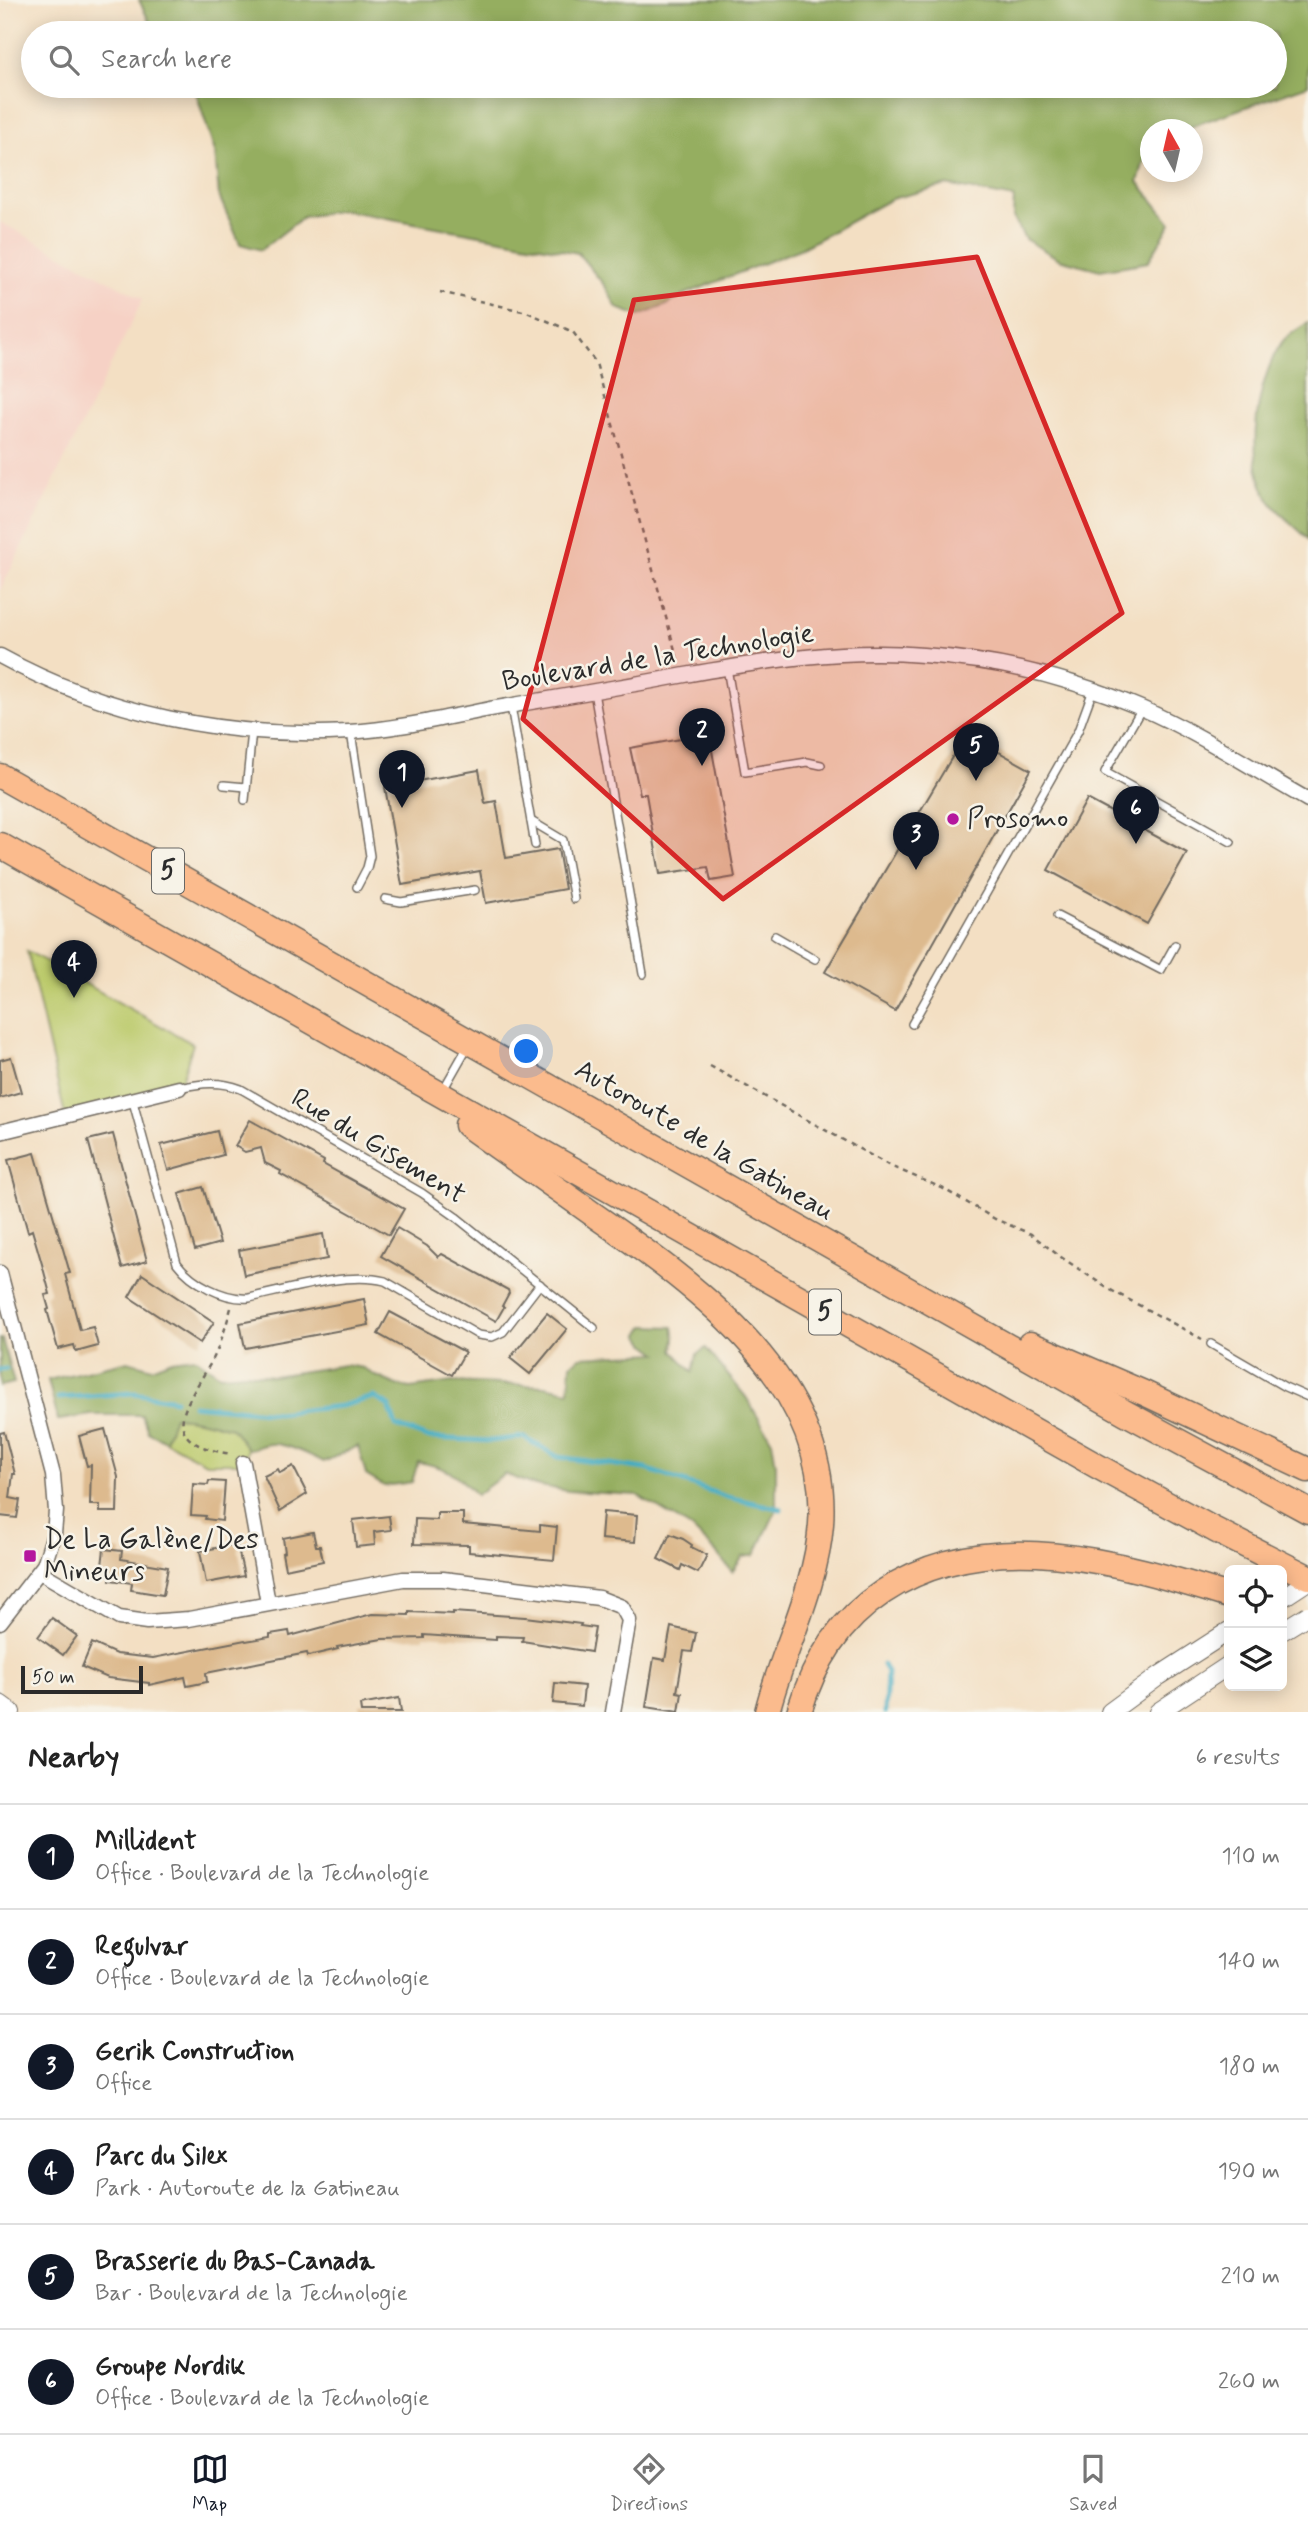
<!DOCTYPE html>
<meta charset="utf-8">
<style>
:root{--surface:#fff;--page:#f6f6f6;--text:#222;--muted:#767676;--line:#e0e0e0;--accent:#111827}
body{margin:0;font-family:Mynerve,sans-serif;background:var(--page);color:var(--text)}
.controls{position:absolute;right:21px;bottom:21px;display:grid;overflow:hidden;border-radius:10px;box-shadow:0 4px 18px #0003}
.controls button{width:63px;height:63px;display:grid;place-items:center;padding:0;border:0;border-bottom:2px solid var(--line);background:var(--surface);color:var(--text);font:35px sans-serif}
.compass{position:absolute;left:1140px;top:119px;width:63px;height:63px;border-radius:50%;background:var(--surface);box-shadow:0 4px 18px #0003;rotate:352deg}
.scale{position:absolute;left:21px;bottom:18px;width:122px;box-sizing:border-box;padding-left:7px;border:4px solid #2b2b2b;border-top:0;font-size:19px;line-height:24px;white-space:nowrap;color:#2b2b2b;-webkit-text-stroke:5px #f7f3e8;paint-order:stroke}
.you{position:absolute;left:527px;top:1052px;width:24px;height:24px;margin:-18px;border:5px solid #fff;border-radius:50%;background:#1a73e8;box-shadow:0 0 0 10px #1a73e833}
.badge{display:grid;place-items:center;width:46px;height:46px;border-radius:50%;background:var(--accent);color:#fff;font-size:23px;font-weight:700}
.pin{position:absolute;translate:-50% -58px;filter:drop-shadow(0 2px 4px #0008)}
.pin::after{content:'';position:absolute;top:37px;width:24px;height:21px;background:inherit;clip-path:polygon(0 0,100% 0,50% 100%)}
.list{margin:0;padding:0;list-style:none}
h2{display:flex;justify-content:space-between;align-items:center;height:91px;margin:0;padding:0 28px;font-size:30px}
h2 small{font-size:23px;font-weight:400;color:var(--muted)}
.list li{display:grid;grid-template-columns:46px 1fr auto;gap:21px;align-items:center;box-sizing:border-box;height:105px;padding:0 28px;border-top:2px solid var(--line)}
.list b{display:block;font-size:26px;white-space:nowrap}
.list p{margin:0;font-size:23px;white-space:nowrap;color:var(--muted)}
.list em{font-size:23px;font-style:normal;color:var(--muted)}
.icon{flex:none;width:38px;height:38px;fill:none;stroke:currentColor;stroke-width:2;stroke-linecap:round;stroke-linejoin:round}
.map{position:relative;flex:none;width:1308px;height:1712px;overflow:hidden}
.search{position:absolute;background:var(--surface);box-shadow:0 4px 18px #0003;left:21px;right:21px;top:21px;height:77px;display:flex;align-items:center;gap:18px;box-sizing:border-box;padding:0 24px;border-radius:38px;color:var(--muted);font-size:26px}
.sheet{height:721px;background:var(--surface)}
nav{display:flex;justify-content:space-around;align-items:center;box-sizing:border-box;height:98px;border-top:2px solid var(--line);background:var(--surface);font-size:19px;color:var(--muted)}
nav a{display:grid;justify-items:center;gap:4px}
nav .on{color:var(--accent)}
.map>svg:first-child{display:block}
.built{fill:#f6d1c5}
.green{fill:#bcca6c;stroke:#747a4c;stroke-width:2}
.forest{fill:#95ae60;stroke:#606c46;stroke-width:2}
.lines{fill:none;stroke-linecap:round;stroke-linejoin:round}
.stream{stroke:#43acc2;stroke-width:5}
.building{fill:#ddba8e}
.service-casing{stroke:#716a60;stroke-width:10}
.minor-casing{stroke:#716a60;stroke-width:17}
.tertiary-casing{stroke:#716a60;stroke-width:20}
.motorway-casing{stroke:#716a60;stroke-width:27}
.path{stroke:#716a60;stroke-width:2.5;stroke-dasharray:5 5;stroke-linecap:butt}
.service{stroke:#fff;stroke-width:7}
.minor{stroke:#fff;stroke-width:14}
.tertiary{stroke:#fff;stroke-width:18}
.motorway{stroke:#fbbb8d;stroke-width:24}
.tertiary-bridge-casing{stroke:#716a60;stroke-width:20;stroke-linecap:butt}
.tertiary-bridge{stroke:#fff;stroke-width:18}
.marked{fill:#d62828;fill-opacity:0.2;stroke:#d62828;stroke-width:5;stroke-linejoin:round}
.poi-dot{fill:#b5179e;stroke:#f7f3e8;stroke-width:2.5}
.labels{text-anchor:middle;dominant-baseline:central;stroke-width:5;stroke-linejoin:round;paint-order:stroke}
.shield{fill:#f7f3e8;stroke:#686764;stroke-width:2}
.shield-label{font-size:26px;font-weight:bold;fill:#2b2b2b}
.street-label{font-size:28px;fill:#2b2b2b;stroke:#f7f3e8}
.poi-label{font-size:28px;fill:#2b2b2b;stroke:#f7f3e8;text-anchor:start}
</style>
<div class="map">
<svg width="1308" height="1712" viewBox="0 0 1308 1712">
<rect width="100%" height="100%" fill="#f7f3e8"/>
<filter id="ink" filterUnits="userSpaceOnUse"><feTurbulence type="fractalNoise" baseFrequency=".0143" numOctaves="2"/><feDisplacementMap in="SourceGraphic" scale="14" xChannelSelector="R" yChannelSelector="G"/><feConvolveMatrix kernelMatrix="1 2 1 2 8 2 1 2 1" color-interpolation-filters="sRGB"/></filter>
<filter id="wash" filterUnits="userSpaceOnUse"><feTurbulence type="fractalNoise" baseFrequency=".00686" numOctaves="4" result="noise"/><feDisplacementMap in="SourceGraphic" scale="28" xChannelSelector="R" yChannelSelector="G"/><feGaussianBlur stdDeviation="1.57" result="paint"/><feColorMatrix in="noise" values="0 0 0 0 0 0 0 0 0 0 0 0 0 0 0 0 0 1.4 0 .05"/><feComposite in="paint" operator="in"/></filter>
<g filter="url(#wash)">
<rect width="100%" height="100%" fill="#f3dfc3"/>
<polygon class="built" points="0,222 143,299 0,591"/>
<g class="green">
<polygon points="27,951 193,1044 179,1088 65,1115"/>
<path d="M174 1417C195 1417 211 1424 232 1428L248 1449 243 1463H206L165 1441Z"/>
</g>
<g class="forest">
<polygon points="139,0 1308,0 1308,85 1195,125 1188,129 1150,130 1150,156 1144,161 1138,182 1171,223 1148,262 1100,270 1059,259 1025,239 1013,217 1014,198 947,185 891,199 802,248 683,295 667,305 639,316 617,308 605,286 578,253 343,210 303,217 261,250 240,244 219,196 215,152 194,86 1275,86 1275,33 155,33"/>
<path d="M1308 323V539C1295 526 1276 512 1267 496 1245 456 1257 379 1282 342 1288 334 1300 328 1308 323Z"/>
<path d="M645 1326 673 1327 675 1339 673 1351 693 1372 697 1354 706 1348 746 1397 772 1441 776 1465V1511L755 1555 743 1557 732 1572 715 1551 691 1528 637 1495 568 1491 530 1484 505 1474 476 1495C457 1473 446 1467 418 1462L412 1482 384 1486 366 1475 358 1446 324 1462C312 1456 284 1442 270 1444 263 1444 256 1449 248 1449L232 1428C212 1424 194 1417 174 1417L165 1441 148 1432 142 1415H91L58 1420 48 1380 128 1361 152 1368 172 1360 194 1357 220 1375 245 1373 273 1376 345 1365 363 1368 376 1376 399 1386 411 1388 452 1382 545 1386 569 1391 571 1364 580 1357 658 1353 646 1344 639 1334Z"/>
<polygon points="0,1339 2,1339 14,1383 0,1386"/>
</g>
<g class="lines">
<g class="stream">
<polyline points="0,1370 6,1369"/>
<polyline points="58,1398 134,1393 175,1400"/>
<polyline points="193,1405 277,1413 341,1406 374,1397 389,1406 396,1426 429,1438 490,1441 523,1437 558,1457 646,1469 727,1497 781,1509"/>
<polyline points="883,1665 887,1672 885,1712"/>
</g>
</g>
<g id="blocks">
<g class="building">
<polygon points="709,734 735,877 711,881 708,867 660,874 646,794 640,794 630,748"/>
<polygon points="961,742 993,759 997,751 1031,770 895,1011 825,972"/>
<polygon points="479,770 485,803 496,801 506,858 558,849 565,889 486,903 480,871 402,885 385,787"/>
<polygon points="1087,799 1187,853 1147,924 1048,870"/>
<polygon points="11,1057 21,1092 0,1098 0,1060"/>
<polygon points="250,1120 324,1161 323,1164 404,1209 389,1235 280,1174 281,1171 265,1163 261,1148 245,1152 235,1146"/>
<polygon points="217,1131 223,1155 168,1170 161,1145"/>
<polygon points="113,1134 147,1261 122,1268 88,1140"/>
<polygon points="35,1153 70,1273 65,1274 80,1330 93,1327 98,1346 76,1352 74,1345 58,1349 47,1310 49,1309 45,1295 50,1294 42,1264 32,1230 28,1232 8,1160"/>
<polygon points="203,1187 220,1243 195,1250 179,1194"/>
<polygon points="397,1228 427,1246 438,1257 442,1254 508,1290 509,1293 502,1306 504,1307 496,1321 381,1256"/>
<polygon points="323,1234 327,1259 244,1275 239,1250"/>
<polygon points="142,1274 214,1322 200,1343 129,1297"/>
<polygon points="364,1299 369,1325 245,1348 240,1323"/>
<polygon points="390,1312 465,1352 452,1375 378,1334"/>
<polygon points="547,1313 567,1329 530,1374 510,1358"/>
<polygon points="105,1429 118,1477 117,1512 100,1512 100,1505 90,1505 91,1465 87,1466 79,1436"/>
<polygon points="4,1432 15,1474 13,1474 10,1498 20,1500 17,1518 0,1516 0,1433"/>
<polygon points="293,1466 307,1494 280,1511 264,1476 278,1469 280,1473"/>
<polygon points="209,1481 225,1482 222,1521 205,1519 206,1516 191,1515 193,1484 208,1485"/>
<polygon points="603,1512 637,1515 635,1542 601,1539"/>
<polygon points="437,1513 463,1513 463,1524 540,1531 540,1525 557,1527 554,1560 469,1552 469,1545 414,1544 415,1519 437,1520"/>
<polygon points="389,1516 391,1530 374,1532 375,1545 356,1547 353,1520"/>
<polygon points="313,1532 316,1546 320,1546 323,1561 285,1569 282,1553 285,1552 283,1538"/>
<polygon points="670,1534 683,1539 692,1545 691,1547 707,1555 698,1573 682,1565 680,1570 658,1559"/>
<polygon points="237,1544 244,1576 206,1583 200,1551"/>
<polygon points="104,1549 122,1551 121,1559 168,1567 163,1595 131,1590 132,1583 110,1580 111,1575 101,1574"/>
<polygon points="409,1612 453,1614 453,1612 525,1617 581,1624 580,1626 595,1628 591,1652 522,1641 523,1637 496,1636 496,1640 424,1635 424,1638 382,1639 337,1647 338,1649 308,1656 307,1653 206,1673 207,1682 187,1686 185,1677 149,1685 149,1683 108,1678 82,1667 92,1643 116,1654 153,1658 245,1640 246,1641 270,1637 270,1634 289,1631 290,1636 372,1614 409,1615"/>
<polygon points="52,1618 77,1636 63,1655 38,1637"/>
<polygon points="671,1627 696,1633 692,1652 684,1651 677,1692 682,1693 679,1712 646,1707 654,1658 665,1660"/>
<polygon points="555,1683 584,1686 582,1706 553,1703"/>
<polygon points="399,1698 401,1712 361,1712 360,1705"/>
</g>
</g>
</g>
<g filter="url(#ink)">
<use href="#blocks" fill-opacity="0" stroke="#716a60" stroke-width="2"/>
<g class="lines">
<g class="service-casing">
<g id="service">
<polyline points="727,668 745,772 807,762 821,765"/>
<polyline points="594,692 643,974"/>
<polyline points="511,706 535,845"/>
<polyline points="1142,708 1105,772 1231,842"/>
<polyline points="351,732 370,856 367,868 357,887"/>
<polyline points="224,785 246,787"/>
<polyline points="245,800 252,731"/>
<polyline points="531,821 563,840 574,899"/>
<polyline points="385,899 401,902 475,890"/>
<polyline points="1057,916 1161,970 1175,945"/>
<polyline points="775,936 815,959"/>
<polyline points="912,1024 1078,731 1093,690"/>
<path d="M179 1088C201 1083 220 1081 241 1089L422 1193 456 1217 594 1328"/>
<polyline points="443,1090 468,1046"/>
<path d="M132 1098 177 1263C192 1283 224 1300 249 1298 287 1290 348 1271 385 1281L478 1335 492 1337 503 1332 540 1284"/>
<polyline points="1211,1344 1285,1387 1308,1397"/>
</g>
</g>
<g class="minor-casing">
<g id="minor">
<path d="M0 656C105 714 229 739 349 732 397 729 444 718 490 709 555 698 620 687 685 675 764 661 843 648 923 655 998 660 1071 678 1141 708 1199 733 1253 769 1308 800"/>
<polyline points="0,1132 179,1088"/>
<polyline points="0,1273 53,1475 56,1511 54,1534 44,1565 0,1622"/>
<polyline points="243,1463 268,1603"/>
<polyline points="40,1572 119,1618 147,1622 189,1619 403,1579 443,1579 599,1598 622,1607 629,1620 613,1712"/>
</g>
</g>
<g class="tertiary-casing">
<g id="tertiary">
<polyline points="1282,1598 1308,1581"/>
<polyline points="0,1704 11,1712"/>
<polyline points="1110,1712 1159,1676 1229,1631"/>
<polyline points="1158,1712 1229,1665"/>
</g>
</g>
<g class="motorway-casing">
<g id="motorway">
<polyline points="0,776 1126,1413 1308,1511"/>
<polyline points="0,845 1097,1466 1215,1530 1308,1577"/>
<path d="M467 1125C510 1156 554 1186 597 1217 699 1288 831 1383 821 1524 816 1590 783 1649 767 1712"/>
<polyline points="1030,1344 1144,1393 1308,1470"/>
<path d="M799 1712C814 1662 839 1621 883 1592 987 1523 1120 1562 1229 1596"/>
</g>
</g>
<g class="path">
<polyline points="440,292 527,312 573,332 596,363 678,661"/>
<polyline points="710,1066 890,1166 942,1188 995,1219 1031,1234 1058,1255 1107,1288 1202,1339"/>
<path d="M231 1308C226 1326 221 1343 213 1359 188 1404 151 1442 232 1454"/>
</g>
<use href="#service" class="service"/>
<use href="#minor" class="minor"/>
<use href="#tertiary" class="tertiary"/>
<use href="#motorway" class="motorway"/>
<g class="tertiary-bridge-casing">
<polyline id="tertiary-bridge" points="1282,1631 1308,1615"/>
</g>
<use href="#tertiary-bridge" class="tertiary-bridge"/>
</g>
</g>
<path class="marked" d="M977 257 1122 613 723 899 523 719 634 300Z"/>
<g class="poi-dot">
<circle cx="953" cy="819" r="7"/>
<rect x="23" y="1549" width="14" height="14" rx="3.5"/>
</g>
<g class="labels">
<g class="shield">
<rect x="152" y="848.5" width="32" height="45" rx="5"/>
<rect x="809" y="1289.5" width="32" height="45" rx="5"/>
</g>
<g class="shield-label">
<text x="168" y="871">5</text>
<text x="825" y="1312">5</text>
</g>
<g class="street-label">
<text transform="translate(658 658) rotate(-9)">Boulevard de la Technologie</text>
<text transform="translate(704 1141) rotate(30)">Autoroute de la Gatineau</text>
<text transform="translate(378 1147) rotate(31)">Rue du Gisement</text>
</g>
<g class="poi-label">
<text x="967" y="819">Prosomo</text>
<text x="44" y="1540">De La Galène/Des<tspan x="44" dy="32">Mineurs</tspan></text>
</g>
</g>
</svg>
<div class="controls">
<button><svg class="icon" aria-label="locate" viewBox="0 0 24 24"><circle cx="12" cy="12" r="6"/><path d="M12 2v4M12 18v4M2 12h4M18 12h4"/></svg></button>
<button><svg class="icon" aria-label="layers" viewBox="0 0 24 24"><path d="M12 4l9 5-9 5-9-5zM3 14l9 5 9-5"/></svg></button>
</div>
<svg class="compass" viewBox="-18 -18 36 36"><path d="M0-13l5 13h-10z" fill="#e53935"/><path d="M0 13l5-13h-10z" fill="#767676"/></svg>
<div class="scale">50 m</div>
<div class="you"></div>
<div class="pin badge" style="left:402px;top:808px">1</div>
<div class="pin badge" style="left:702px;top:766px">2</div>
<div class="pin badge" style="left:916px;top:870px">3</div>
<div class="pin badge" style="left:74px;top:998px">4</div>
<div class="pin badge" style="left:976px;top:781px">5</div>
<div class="pin badge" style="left:1136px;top:844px">6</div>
<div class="search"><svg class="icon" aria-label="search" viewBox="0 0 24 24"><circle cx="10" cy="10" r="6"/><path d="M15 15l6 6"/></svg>Search here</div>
</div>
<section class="sheet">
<h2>Nearby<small>6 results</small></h2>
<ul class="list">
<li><span class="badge">1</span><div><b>Millident</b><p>Office · Boulevard de la Technologie</p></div><em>110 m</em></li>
<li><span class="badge">2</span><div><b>Regulvar</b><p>Office · Boulevard de la Technologie</p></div><em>140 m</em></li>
<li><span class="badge">3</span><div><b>Gerik Construction</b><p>Office</p></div><em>180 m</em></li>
<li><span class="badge">4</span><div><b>Parc du Silex</b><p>Park · Autoroute de la Gatineau</p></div><em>190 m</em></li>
<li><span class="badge">5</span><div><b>Brasserie du Bas-Canada</b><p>Bar · Boulevard de la Technologie</p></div><em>210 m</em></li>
<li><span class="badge">6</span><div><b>Groupe Nordik</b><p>Office · Boulevard de la Technologie</p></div><em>260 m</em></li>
</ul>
</section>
<nav>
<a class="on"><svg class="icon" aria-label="map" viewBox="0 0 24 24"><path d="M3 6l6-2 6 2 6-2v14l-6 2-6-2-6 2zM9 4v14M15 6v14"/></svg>Map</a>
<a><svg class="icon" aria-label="directions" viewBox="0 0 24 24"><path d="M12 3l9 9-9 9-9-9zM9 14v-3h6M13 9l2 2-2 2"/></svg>Directions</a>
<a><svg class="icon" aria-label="saved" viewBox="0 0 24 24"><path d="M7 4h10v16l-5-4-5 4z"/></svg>Saved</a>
</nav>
